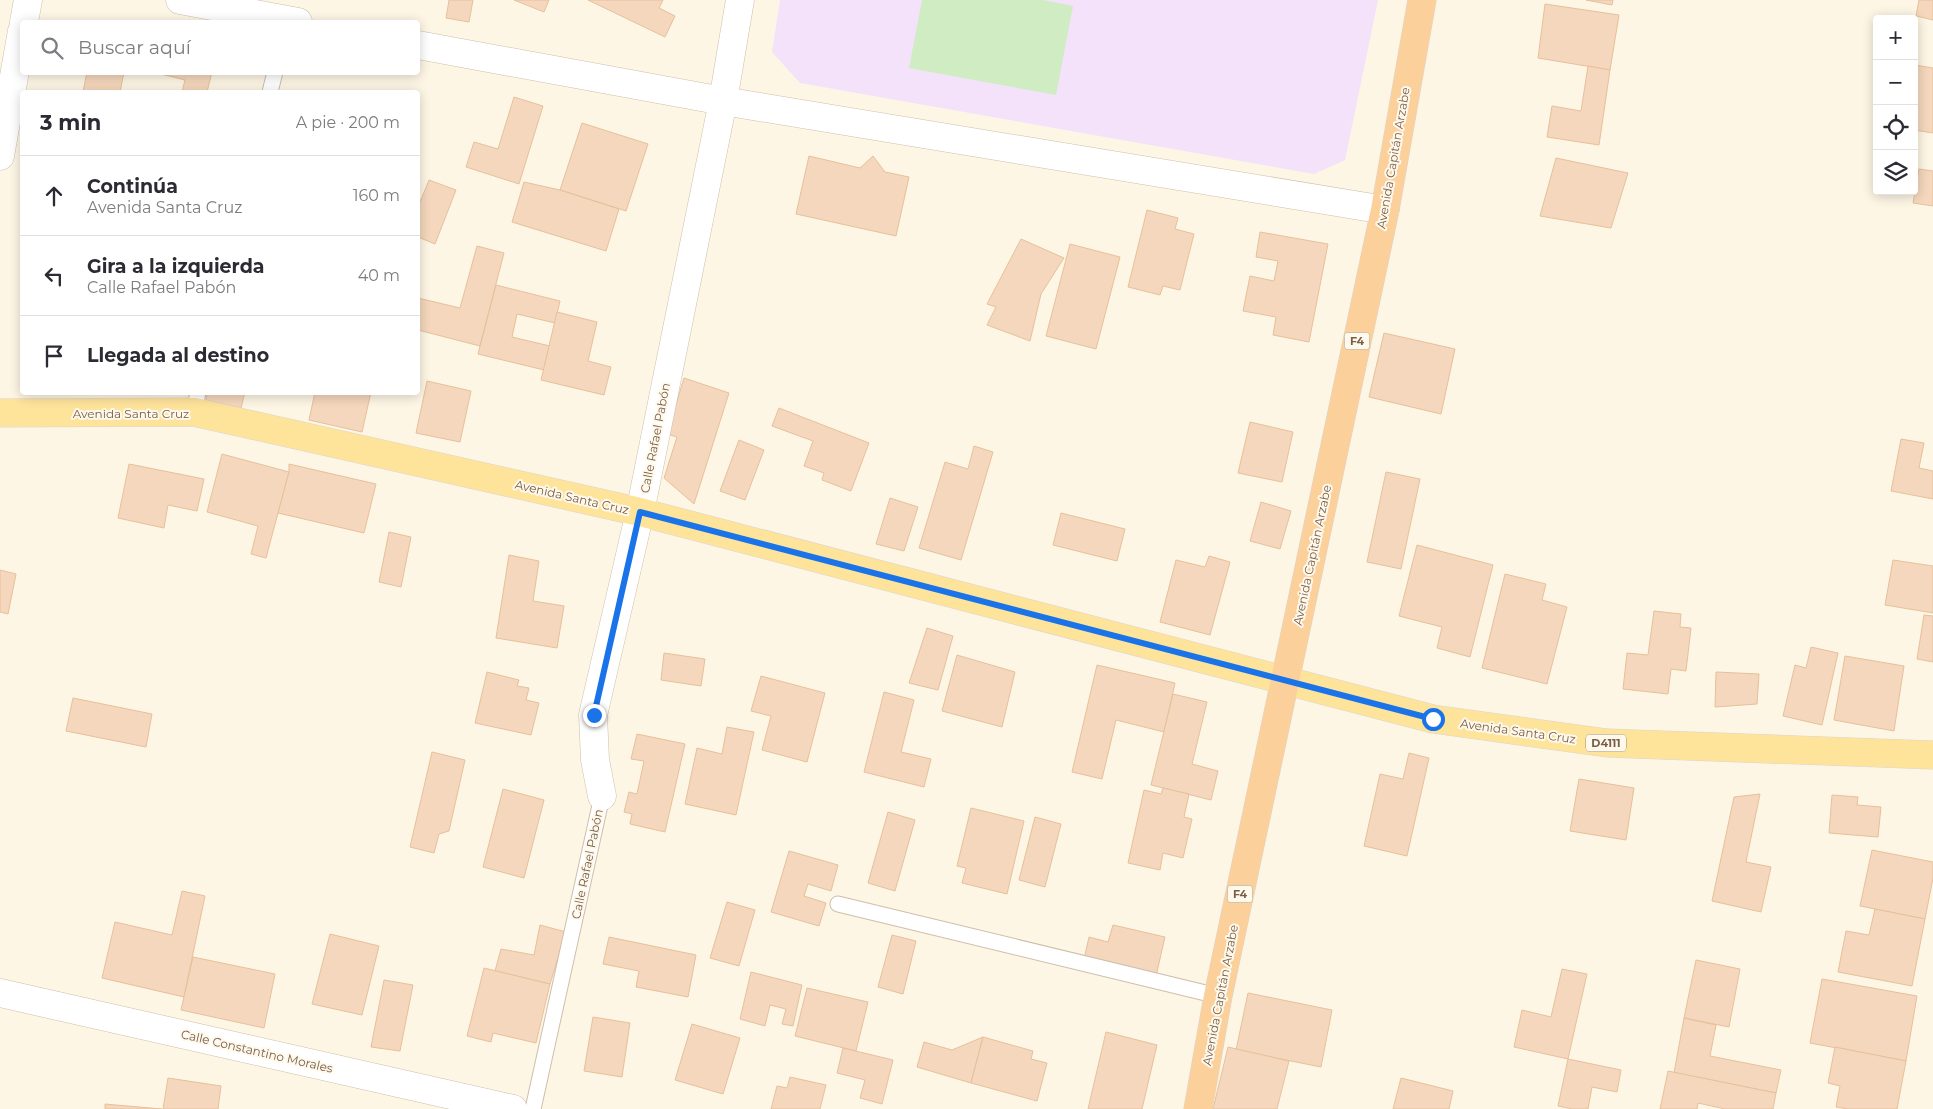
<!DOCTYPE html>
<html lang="es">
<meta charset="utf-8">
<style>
:root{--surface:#fff;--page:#f7f7f7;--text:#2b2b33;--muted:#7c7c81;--line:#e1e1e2}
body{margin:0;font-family:Montserrat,sans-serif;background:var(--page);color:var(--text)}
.controls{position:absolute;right:15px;top:15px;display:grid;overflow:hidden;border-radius:5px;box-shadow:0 2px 12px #0003}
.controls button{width:45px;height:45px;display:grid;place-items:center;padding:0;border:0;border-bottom:1px solid var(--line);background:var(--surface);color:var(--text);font:25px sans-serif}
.stop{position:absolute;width:15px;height:15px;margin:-11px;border:4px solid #1a73e8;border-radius:50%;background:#fff}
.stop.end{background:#1a73e8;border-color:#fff;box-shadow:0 1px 5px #0008}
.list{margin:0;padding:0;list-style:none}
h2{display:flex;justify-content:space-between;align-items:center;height:65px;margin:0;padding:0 20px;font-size:21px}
h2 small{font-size:16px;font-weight:400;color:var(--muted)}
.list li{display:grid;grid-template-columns:32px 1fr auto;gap:15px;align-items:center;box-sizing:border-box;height:80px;padding:0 20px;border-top:1px solid var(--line)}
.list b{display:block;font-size:19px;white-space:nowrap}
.list p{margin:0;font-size:16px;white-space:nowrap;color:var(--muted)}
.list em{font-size:16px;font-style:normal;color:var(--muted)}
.icon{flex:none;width:28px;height:28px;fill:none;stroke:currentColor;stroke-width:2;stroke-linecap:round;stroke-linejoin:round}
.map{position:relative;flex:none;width:1933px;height:1109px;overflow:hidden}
.search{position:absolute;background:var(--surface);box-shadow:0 2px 12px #0003;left:20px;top:20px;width:400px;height:55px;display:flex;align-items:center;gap:12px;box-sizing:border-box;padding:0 18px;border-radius:5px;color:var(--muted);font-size:19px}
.panel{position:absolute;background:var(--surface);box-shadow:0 2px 12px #0003;left:20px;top:90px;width:400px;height:305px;border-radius:5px}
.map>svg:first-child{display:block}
.education{fill:#f3e2fa}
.green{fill:#cfecc3}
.building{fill:#f4d7bc;stroke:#e7c09b}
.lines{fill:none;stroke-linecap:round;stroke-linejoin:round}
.service-casing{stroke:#cfbeab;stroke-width:17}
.minor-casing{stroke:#cfbeab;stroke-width:29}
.primary-casing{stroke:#dcd5d0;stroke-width:29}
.trunk-casing{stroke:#dcd5d0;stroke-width:29}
.service{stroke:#fff;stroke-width:15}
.minor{stroke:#fff;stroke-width:28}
.primary{stroke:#fee39b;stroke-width:28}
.trunk{stroke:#fcd09a;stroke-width:28}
.route{stroke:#1a73e8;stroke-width:6}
.labels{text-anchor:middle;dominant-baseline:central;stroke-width:4;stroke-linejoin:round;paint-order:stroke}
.shield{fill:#fff9ec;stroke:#a08c7a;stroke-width:1}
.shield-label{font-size:11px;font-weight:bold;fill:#785e49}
.street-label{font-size:12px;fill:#785e49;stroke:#fff9ec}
</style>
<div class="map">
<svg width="1933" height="1109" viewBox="0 0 1933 1109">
<rect width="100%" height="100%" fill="#fdf6e5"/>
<polygon class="education" points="780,0 1378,0 1345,160 1314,174 800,83 772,52"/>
<polygon class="green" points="922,0 1043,0 1073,6 1056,95 909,68"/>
<g class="building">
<polygon points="449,0 473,0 469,22 446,18"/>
<polygon points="514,0 549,0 544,12"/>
<polygon points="588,0 663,0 659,8 675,16 665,37"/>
<polygon points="1586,0 1613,0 1612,5"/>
<polygon points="1919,0 1933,0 1933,20 1916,16"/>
<polygon points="1545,4 1619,15 1610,70 1538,58"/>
<polygon points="1915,65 1933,68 1933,133 1914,130"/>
<polygon points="1588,66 1610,70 1599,145 1547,137 1552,106 1581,111"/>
<polygon points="87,72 124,72 120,92 83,92"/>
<polygon points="161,72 212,72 207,92 182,92 185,80 161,74"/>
<polygon points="514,97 543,106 519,184 466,167 474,142 498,149"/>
<polygon points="582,123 648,144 626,211 560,190"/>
<polygon points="809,156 860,168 873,156 885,172 909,177 896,236 796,214"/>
<polygon points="1556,158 1628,173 1611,228 1540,216"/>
<polygon points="1919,169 1933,171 1933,206 1913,203"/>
<polygon points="429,180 456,190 435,244 418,237 418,207"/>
<polygon points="524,182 560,190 619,209 606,251 512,222"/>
<polygon points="1147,210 1178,218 1175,229 1194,234 1180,290 1163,286 1160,295 1128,287"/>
<polygon points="1260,232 1328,244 1309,342 1273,335 1276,317 1243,311 1250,276 1274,281 1278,261 1256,257"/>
<polygon points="1021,239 1064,258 1041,294 1030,341 987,325 996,307 987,304"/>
<polygon points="1070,244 1120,257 1096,349 1046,336"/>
<polygon points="477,246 504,253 480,346 418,330 418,298 460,308"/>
<polygon points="496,285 560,301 555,323 517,314 512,337 550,346 544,370 478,354"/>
<polygon points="557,312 597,322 588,361 611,367 604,395 541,380"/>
<polygon points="1384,333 1455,349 1441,414 1369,397"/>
<polygon points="684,378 729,393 694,504 664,478 677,437 667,434"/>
<polygon points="427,381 471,391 460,442 416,433"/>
<polygon points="207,392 245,392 241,408 206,400"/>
<polygon points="315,392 371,392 362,432 309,420"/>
<polygon points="779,408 869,443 851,491 822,480 824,473 804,466 813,441 772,426"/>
<polygon points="1250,422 1293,432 1282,482 1238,473"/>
<polygon points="1901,439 1924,443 1919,468 1933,471 1933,499 1891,491"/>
<polygon points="739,440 764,450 745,500 720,491"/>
<polygon points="974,446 993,452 961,560 919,548 945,462 968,469"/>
<polygon points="222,454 289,472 266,558 251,554 258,526 207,512"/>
<polygon points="129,464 204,479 197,511 168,505 164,528 118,518"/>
<polygon points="289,464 376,484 364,533 278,513 289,472"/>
<polygon points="1386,472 1420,479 1401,569 1367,562"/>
<polygon points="890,498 918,507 904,551 876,544"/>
<polygon points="1261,502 1291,511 1280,549 1250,541"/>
<polygon points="1061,513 1125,529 1117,561 1053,545"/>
<polygon points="389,532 411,537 401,587 379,582"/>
<polygon points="1417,545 1493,565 1470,657 1437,648 1442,627 1399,616"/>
<polygon points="509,555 539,561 533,601 564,606 557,648 496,638"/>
<polygon points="1209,556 1230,562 1210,635 1160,622 1176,560 1205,567"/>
<polygon points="1893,560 1933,566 1933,613 1885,605"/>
<polygon points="0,570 16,574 8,614 0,612"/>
<polygon points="1505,574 1546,584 1542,600 1567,607 1547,684 1482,668"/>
<polygon points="1654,611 1681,614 1680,627 1691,628 1686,671 1671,669 1668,694 1623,689 1627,653 1648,655"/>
<polygon points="1924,615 1933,616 1933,662 1917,659"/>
<polygon points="927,628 953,636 938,690 909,683"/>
<polygon points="1811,647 1838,653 1822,725 1783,716 1795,665 1806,668"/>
<polygon points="664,653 705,659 701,686 661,680"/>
<polygon points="957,655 1015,672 1002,727 942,711"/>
<polygon points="1845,656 1904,666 1894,731 1834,720"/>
<polygon points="1097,665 1175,683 1164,732 1116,720 1102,779 1072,772"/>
<polygon points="487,672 519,680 517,686 529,688 526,700 539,703 531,735 475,723"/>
<polygon points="1716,672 1759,674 1757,704 1715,707"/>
<polygon points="761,676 825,693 807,762 762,750 771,716 751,711"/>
<polygon points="884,692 914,700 901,752 931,759 924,787 864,772"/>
<polygon points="1173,694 1207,702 1192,764 1218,771 1211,800 1151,785"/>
<polygon points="73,698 152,714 146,747 66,731"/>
<polygon points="727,727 754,732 736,815 685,804 697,748 722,754"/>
<polygon points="637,734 685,744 665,832 630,824 632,814 624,812 629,792 637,794 644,761 631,759"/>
<polygon points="432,752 465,760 449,831 439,834 434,853 410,847"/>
<polygon points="1409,753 1429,758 1407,856 1364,846 1380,774 1403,779"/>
<polygon points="1579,779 1634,788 1626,840 1570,831"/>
<polygon points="1163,788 1189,794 1184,817 1192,819 1183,858 1163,853 1160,870 1128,863 1144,790 1161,794"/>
<polygon points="503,789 544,800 524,878 483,867"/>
<polygon points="1760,794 1746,862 1771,867 1761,912 1712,901 1734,797"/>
<polygon points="1832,795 1858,797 1857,805 1881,807 1878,837 1829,833"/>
<polygon points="971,808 1024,821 1007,894 962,883 966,868 957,866"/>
<polygon points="888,812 915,820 895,891 868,883"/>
<polygon points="1035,817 1061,824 1045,887 1019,880"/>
<polygon points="1872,850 1933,862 1933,878 1925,919 1860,906"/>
<polygon points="789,851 838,865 831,891 808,884 804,896 826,903 819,926 771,912"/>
<polygon points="182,891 205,896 184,997 102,978 115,922 172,935"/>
<polygon points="727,902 755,910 739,966 710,958"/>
<polygon points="1875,909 1925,919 1912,986 1838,972 1846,931 1869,935"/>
<polygon points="540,925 566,932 550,984 495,971 501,949 534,955"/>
<polygon points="1113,925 1165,937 1156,976 1084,959 1089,937 1108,942"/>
<polygon points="330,934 379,946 362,1015 312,1004"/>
<polygon points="892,935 916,941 903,994 878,987"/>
<polygon points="609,937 696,955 688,997 636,987 639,971 603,964"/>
<polygon points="193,957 275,974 264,1028 181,1010"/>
<polygon points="1696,960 1740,969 1729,1027 1684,1018"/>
<polygon points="484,968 550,984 536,1043 493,1033 491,1042 467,1036"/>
<polygon points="1562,969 1587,974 1568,1059 1514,1047 1522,1010 1551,1017"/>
<polygon points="751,972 802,985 793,1026 782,1024 786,1009 770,1005 765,1026 740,1019"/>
<polygon points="1822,979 1917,996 1906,1061 1810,1043"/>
<polygon points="384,980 413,985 400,1051 371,1047"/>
<polygon points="807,988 868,1002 856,1051 795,1036"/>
<polygon points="1248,993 1332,1010 1321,1067 1236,1050"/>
<polygon points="593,1017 630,1023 622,1077 584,1071"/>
<polygon points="1684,1018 1716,1025 1710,1056 1781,1070 1776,1093 1674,1073"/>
<polygon points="692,1024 740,1038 723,1094 675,1080"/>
<polygon points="1106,1032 1157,1045 1142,1109 1088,1109"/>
<polygon points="983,1037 971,1083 917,1067 924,1042 952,1050"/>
<polygon points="983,1037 1033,1051 1031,1059 1047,1063 1037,1101 971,1083"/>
<polygon points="1228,1047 1289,1061 1277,1109 1213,1109"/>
<polygon points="1835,1047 1906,1061 1897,1109 1848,1109 1836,1107 1840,1086 1828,1083"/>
<polygon points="843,1048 893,1060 882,1104 860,1098 865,1080 837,1073"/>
<polygon points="1568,1059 1621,1070 1617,1092 1592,1087 1588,1109 1572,1109 1558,1106"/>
<polygon points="1668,1071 1776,1093 1773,1109 1725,1109 1698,1103 1697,1109 1660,1109"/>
<polygon points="790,1077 826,1085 820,1109 771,1109 777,1086 787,1088"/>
<polygon points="168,1078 221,1086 218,1109 163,1109"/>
<polygon points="1401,1078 1453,1091 1449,1109 1393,1109"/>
<polygon points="105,1104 162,1109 105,1109"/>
</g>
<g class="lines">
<g class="service-casing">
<g id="service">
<polyline points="270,92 275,72"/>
<polyline points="194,412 198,392"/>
<polyline points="838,904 1218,996"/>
<polyline points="533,1109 602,796"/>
</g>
</g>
<g class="minor-casing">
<g id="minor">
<polyline points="180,0 298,22"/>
<polyline points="24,22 28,0"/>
<polyline points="418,45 723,101 1385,210"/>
<polyline points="0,156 22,31"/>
<polyline points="602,796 595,760 593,715 640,512 723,101 740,0"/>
<polyline points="0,993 513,1109"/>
</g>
</g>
<g class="primary-casing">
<polyline id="primary" points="0,413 194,412 640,512 1433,719 1607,743 1933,755"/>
</g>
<g class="trunk-casing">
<polyline id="trunk" points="1198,1109 1218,996 1385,210 1422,0"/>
</g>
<use href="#service" class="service"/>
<use href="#minor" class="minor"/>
<use href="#primary" class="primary"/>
<use href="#trunk" class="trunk"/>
</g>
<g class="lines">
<polyline class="route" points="594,715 640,512 1433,719"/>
</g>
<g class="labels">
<g class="shield">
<rect x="1344.5" y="332.5" width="25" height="17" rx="4"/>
<rect x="1586" y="734.5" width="40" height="17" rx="4"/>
<rect x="1227.5" y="885.5" width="25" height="17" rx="4"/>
</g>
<g class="shield-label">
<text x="1357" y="341">F4</text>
<text x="1606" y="743">D4111</text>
<text x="1240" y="894">F4</text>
</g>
<g class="street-label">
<text transform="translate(1393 158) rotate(-80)">Avenida Capitán Arzabe</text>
<text x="131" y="413">Avenida Santa Cruz</text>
<text transform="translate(655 438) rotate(-79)">Calle Rafael Pabón</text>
<text transform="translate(572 497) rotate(13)">Avenida Santa Cruz</text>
<text transform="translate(1312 555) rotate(-78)">Avenida Capitán Arzabe</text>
<text transform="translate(1518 731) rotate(8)">Avenida Santa Cruz</text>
<text transform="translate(587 864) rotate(-78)">Calle Rafael Pabón</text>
<text transform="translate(1220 995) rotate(-79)">Avenida Capitán Arzabe</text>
<text transform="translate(257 1051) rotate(13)">Calle Constantino Morales</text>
</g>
</g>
</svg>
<div class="controls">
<button>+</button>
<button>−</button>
<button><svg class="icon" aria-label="locate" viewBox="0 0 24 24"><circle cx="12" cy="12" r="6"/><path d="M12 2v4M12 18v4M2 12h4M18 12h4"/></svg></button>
<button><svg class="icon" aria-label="layers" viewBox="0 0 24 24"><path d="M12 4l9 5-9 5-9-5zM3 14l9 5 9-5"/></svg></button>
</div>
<div class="stop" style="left:1433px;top:719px"></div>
<div class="stop end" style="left:594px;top:715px"></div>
<div class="search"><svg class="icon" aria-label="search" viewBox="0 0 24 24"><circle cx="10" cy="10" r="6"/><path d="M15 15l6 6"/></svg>Buscar aquí</div>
<section class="panel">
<h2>3 min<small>A pie · 200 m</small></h2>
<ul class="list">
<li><svg class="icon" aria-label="ahead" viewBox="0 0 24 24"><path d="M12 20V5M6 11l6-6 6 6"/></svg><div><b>Continúa</b><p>Avenida Santa Cruz</p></div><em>160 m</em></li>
<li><svg class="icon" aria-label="left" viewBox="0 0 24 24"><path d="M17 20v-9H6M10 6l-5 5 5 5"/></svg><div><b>Gira a la izquierda</b><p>Calle Rafael Pabón</p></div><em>40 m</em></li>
<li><svg class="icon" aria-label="arrive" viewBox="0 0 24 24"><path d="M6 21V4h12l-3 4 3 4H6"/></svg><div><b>Llegada al destino</b></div></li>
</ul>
</section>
</div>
